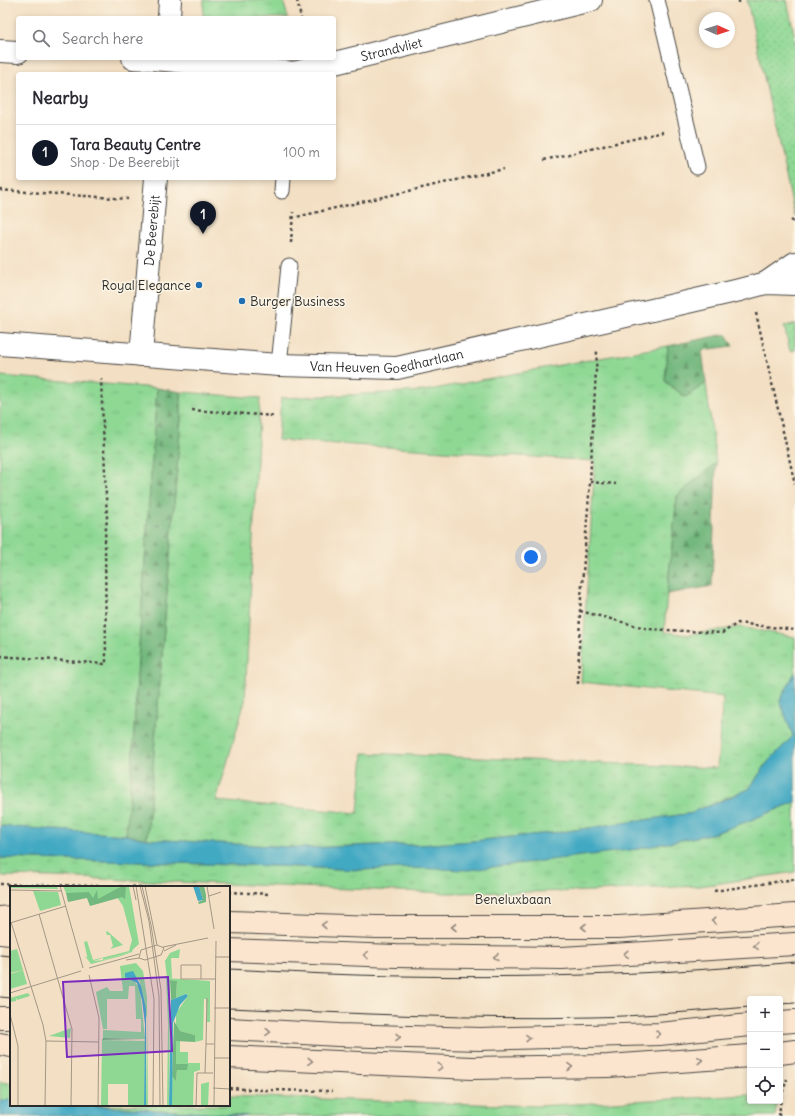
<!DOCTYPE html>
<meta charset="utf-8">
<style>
:root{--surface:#fff;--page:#f7f7f7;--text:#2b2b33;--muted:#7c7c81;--line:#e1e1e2;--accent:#111827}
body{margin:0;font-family:Delius,sans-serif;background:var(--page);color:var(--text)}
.controls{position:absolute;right:12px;bottom:12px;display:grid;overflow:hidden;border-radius:4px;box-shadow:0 2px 6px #0003}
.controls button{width:36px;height:36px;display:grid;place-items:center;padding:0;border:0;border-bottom:1px solid var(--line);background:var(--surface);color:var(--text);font:20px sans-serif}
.compass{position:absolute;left:699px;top:12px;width:36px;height:36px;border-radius:50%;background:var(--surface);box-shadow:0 2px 6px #0003;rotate:93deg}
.you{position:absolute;left:531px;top:557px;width:14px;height:14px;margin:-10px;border:3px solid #fff;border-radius:50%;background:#1a73e8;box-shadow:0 0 0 6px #1a73e833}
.badge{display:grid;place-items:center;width:26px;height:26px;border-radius:50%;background:var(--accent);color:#fff;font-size:13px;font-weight:700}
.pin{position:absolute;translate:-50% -33px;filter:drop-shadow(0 1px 2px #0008)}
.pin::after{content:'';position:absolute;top:21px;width:14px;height:12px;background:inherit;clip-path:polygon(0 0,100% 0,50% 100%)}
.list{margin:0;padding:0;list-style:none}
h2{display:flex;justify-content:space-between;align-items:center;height:52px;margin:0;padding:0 16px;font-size:17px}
h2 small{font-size:13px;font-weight:400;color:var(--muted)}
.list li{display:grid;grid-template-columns:26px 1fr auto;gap:12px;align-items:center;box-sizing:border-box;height:56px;padding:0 16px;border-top:1px solid var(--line)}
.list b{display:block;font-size:15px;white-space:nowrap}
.list p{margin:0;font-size:13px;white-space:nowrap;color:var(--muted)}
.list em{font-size:13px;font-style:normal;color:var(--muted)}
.icon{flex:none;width:22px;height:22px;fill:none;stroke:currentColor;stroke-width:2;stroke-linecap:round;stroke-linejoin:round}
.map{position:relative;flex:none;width:795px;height:1116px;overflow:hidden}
.search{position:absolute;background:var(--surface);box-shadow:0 2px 6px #0003;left:16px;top:16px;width:320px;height:44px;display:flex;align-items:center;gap:10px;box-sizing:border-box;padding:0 14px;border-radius:4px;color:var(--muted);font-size:15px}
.panel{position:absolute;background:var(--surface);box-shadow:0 2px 6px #0003;left:16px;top:72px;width:320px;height:108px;border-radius:4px}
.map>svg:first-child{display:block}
.grass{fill:url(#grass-tufts);stroke:#5d8260}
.forest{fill:url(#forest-firs);stroke:#4f7254}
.garden{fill:url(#garden-dots);stroke:#5d8260}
.water{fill:#43a9c3;stroke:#376a77}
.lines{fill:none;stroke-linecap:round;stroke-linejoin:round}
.lane-casing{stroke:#494642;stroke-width:17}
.street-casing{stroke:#494642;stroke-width:24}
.secondary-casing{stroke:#494642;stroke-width:24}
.path{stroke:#494642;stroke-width:2.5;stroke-dasharray:3 3;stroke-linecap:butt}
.lane{stroke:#fff;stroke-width:15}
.street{stroke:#fff;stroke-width:22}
.secondary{stroke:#fbe5cf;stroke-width:22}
.tram{stroke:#2b2b2b;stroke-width:1}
.oneway{stroke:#93887d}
.poi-dot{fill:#1f6fb2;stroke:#fcf5e5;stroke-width:1.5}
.labels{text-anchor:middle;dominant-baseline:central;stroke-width:3;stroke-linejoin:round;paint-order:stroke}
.street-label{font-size:13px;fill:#2b2b2b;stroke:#fcf5e5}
.poi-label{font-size:13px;fill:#2b2b2b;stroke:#fcf5e5;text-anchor:end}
.inset-road{fill:none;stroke:#a39786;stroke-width:1}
.view{fill:#7b2cbf;fill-opacity:0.15;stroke:#7b2cbf;stroke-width:2}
.inset-edge{fill:none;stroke:#2b2b2b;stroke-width:2}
</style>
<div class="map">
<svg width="795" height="1116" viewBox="0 0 795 1116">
<defs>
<pattern id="grass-tufts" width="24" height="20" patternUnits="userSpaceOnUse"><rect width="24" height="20" fill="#8fd894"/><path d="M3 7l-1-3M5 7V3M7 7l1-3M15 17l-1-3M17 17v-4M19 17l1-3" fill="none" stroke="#7cba80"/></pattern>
<pattern id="forest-firs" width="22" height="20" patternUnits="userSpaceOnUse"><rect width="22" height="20" fill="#73b87e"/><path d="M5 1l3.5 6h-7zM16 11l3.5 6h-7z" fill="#5f9667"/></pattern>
<pattern id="garden-dots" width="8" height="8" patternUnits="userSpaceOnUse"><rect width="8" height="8" fill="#8fd894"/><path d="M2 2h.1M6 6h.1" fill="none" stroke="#7cba80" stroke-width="1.8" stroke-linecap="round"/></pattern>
</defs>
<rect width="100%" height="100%" fill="#fcf5e5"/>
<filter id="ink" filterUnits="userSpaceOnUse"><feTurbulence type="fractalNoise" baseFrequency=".025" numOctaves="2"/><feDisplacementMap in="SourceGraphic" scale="8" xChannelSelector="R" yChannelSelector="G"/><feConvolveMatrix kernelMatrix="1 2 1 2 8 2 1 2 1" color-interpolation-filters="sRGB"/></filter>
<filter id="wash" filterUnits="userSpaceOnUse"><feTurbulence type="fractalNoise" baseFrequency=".012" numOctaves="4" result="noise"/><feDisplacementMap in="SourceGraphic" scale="16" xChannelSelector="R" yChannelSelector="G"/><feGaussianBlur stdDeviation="0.9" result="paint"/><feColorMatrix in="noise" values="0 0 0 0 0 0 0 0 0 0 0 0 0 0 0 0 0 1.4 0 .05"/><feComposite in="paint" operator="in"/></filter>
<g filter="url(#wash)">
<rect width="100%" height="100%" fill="#f3dfc3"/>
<g class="grass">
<polygon points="204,0 283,0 288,18 203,18"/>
<polygon points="668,346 665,381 685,397 706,383 716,463 677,496 667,594 664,632 688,635 740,627 795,637 795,672 780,701 793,736 767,763 749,789 725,798 694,813 560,832 473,841 419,845 376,845 307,848 147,839 181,419 181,392 260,398 245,701 216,801 358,813 363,753 717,768 723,697 581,682 595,461 278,440 281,398 424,391 549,367"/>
<polygon points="0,376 157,388 138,660 132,766 126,835 0,826"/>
<polygon points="795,802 795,872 700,886 595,891 448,893 54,877 0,876 0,858 277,866 360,870 406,868 638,849 715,833 746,822"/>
<polygon points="0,1082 11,1083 11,1100 0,1100"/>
<polygon points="750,1095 750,1101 777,1101 775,1116 247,1116 81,1105 229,1105 229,1096 535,1106"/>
</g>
<g class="forest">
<polygon points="726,334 733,346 702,350 706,383 685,397 665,381 668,346"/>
<polygon points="157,388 181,392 181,419 147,839 126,835 132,766 138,660"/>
<polygon points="716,463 712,586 667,594 677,496"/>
</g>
<g class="garden">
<polygon points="747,0 787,0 795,38 795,217"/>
<polygon points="795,324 795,350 790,351 784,326"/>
</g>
<g class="water">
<polygon points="795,672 795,802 746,822 715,833 638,849 469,870 406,868 360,870 277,866 0,858 0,826 126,835 147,839 307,848 376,845 419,845 473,841 560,832 693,813 696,810 709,806 749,789 767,763 793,736 780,701"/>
<polygon points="0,1100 11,1100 11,1105 80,1105 247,1116 0,1116"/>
</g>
</g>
<g filter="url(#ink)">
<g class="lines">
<g class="lane-casing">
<g id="lane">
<polyline points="657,0 697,167"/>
<polyline points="282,191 283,178"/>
<polyline points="279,365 289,266"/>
</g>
</g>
<g class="street-casing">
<g id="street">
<polyline points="169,18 170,0"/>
<polyline points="0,51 18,52"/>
<path id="s1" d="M133 58 166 60 294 73 591 0"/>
<polyline points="766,283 795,263"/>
<path id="s2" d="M0 344 279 365 397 368 740 290 766 283 795 284"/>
<path id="s3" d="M141 355 156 178"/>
</g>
</g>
<g class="secondary-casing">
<g id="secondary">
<polyline points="0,918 11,917"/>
<polyline points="229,922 376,927 619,927 795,915"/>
<polyline points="0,933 11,934"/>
<polyline points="229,950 396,956 562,958 795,944"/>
<polyline points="0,1018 11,1018"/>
<polyline points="780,1022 795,1021"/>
<polyline points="229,1029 338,1035 480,1039 659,1034 750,1025"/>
<polyline points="0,1044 11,1046"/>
<polyline points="780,1053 795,1051"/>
<polyline points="229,1057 472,1068 608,1066 750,1056"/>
</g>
</g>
<g class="path">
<polyline points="297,0 301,18"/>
<polyline points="739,0 739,3"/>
<polyline points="544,160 663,132"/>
<polyline points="0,190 128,199"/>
<polyline points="292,218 504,169"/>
<polyline points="791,220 795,223"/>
<polyline points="291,243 293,212"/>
<polyline points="756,313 795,484"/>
<polyline points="192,410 274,416"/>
<polyline points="590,482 616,484"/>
<polyline points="580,611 649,629 722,633 738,623 795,630"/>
<polyline points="0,656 106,664 105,537 107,519 101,379"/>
<polyline points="578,684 580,611 590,482 597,351"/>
<polyline points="0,884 142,887"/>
<polyline points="714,891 795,879"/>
<polyline points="229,892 270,894"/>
<polyline points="229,1088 263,1090 332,1091"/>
<polyline points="779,1116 781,1097 787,1079"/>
</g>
<use href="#lane" class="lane"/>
<use href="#street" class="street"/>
<use href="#secondary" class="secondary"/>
<g class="tram">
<polyline points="0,955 11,956"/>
<path d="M229 969C271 971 314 974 356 975 503 979 649 976 795 962"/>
<polyline points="0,997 11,998"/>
<polyline points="780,1004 795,1003"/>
<path d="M229 1008C350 1013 471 1020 593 1017 645 1016 698 1011 750 1007"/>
</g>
</g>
<defs><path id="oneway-chevron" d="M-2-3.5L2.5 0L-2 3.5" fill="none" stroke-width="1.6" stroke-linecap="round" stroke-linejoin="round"/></defs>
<g class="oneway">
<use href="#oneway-chevron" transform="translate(714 921) rotate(176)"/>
<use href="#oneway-chevron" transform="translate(324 925) rotate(-178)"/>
<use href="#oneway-chevron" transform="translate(454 927) rotate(-180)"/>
<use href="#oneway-chevron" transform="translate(584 927) rotate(-180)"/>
<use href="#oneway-chevron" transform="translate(756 946) rotate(177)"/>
<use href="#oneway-chevron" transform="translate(626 954) rotate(176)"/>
<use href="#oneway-chevron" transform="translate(366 955) rotate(-178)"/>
<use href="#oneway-chevron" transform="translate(496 957) rotate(-179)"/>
<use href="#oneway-chevron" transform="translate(268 1032) rotate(3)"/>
<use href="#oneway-chevron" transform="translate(658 1034) rotate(-3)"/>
<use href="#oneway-chevron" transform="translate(398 1037) rotate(1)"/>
<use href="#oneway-chevron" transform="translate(528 1038) rotate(-2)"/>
<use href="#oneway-chevron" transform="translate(700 1060) rotate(-4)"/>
<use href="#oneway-chevron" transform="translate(310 1061) rotate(3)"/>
<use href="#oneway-chevron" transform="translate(440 1067) rotate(3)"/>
<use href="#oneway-chevron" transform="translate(570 1067) rotate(-1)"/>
</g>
</g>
<g class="poi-dot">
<circle cx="199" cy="285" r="4"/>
<circle cx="242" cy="301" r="4"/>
</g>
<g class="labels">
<g class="street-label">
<text stroke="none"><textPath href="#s1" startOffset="262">Strandvliet</textPath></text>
<text stroke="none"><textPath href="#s3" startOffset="125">De Beerebijt</textPath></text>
<text stroke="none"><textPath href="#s2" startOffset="388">Van Heuven Goedhartlaan</textPath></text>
<text x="513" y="899">Beneluxbaan</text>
</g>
<g class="poi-label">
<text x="191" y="285">Royal Elegance</text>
<text x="250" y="301" text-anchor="start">Burger Business</text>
</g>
</g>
<g transform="translate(10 886)">
<rect width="220" height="220" fill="#f3dfc3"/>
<path d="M0 0H47L48 3 0 2ZM53 0H119L129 58 120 66 93 74V72L83 75 78 74 74 56 77 55 83 74 119 65 122 54 113 20 107 11 80 19 77 12 56 7ZM23 5 48 6 51 19 30 25ZM96 46 97 45 113 59 100 63 103 60 100 49H97ZM7 63 13 84 0 87V65ZM170 63 169 72H161L162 92H157L155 75 160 67ZM126 77 133 85 137 111 138 220H136L137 133 130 97 128 92 122 93 130 102 135 153 93 152V144L131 146V133H126L125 100H119L118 113H97V143H93L86 106 97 101 100 105H113L110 80ZM156 92 200 95V136H197L196 113H194L193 154 185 156V149L170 145 166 140V127L178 110 176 108 166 112 167 95 160 94 159 220H157L158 138ZM61 142 60 152 39 150ZM92 154 135 155 134 219 118 220V198H98V220H91ZM166 155H170V166H178V177H190V184L184 186 183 220H162V190L166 194 167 184 177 183 166 178ZM199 196 198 220H191V198Z" fill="#8fd894"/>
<path d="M112 0H116L115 13 112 11 80 20 77 12 58 16 56 7 79 6 83 12 87 4 88 13ZM189 0H194L196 9V16L189 18 188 16 193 14ZM160 94 167 95 166 112 161 114ZM164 135 170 145 185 149V156L166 155V178H178L177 184H167L166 195 162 190ZM93 152H95L135 153 92 154Z" fill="#73b87e"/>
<path d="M123 62 122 66 111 70 81 78 75 70 83 75 94 74 120 66ZM13 84 17 98 0 103V88ZM18 107 20 110 7 114 6 112V115L0 116V112Z" fill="#8fd894"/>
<path d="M176 133H184L183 146H176Z" fill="#8fd894"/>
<path d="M183 0H189L193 14 188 15ZM123 85 131 100 136 123V220H134L135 138 132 114 127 97 115 91V87ZM176 108 178 110 170 119 163 137 162 220H159L161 114Z" fill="#43a9c3"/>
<path class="inset-road" d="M50 0 73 82M123 0 126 14M126 0 144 113 143 220M130 0 139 35 149 110 150 220M132 0 141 39 151 104 153 220M135 0 147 59M197 0 204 43M0 4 52 5M199 10 211 6M29 28 62 143 61 220M1 36 33 139 36 155 35 220M0 37 56 20M147 59 154 62 151 69 135 74 129 72 131 64ZM153 61 198 52M154 65 166 59M205 71H220M116 74 129 72M79 82 129 68M79 89 89 132 88 220M191 93V79H171V93H205M0 107 71 85M204 122H220M0 128 8 160V220M36 155 89 156M196 158 197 112M204 172H220M203 187H195L196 158H204M203 202 220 203M186 220 187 187H195M204 220 206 55"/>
<path class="view" d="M158 91 162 165 57 171 53 96Z"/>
<rect width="220" height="220" class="inset-edge"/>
</g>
</svg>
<div class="controls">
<button>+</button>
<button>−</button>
<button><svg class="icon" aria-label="locate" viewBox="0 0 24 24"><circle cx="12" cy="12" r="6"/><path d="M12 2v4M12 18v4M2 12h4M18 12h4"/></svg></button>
</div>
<svg class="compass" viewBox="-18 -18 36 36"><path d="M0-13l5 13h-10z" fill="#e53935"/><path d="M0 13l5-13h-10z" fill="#7c7c81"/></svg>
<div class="you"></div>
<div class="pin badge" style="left:203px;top:234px">1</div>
<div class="search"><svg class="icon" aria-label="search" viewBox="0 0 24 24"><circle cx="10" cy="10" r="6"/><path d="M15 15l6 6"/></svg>Search here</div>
<section class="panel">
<h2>Nearby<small></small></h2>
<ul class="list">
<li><span class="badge">1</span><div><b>Tara Beauty Centre</b><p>Shop · De Beerebijt</p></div><em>100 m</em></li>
</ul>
</section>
</div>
